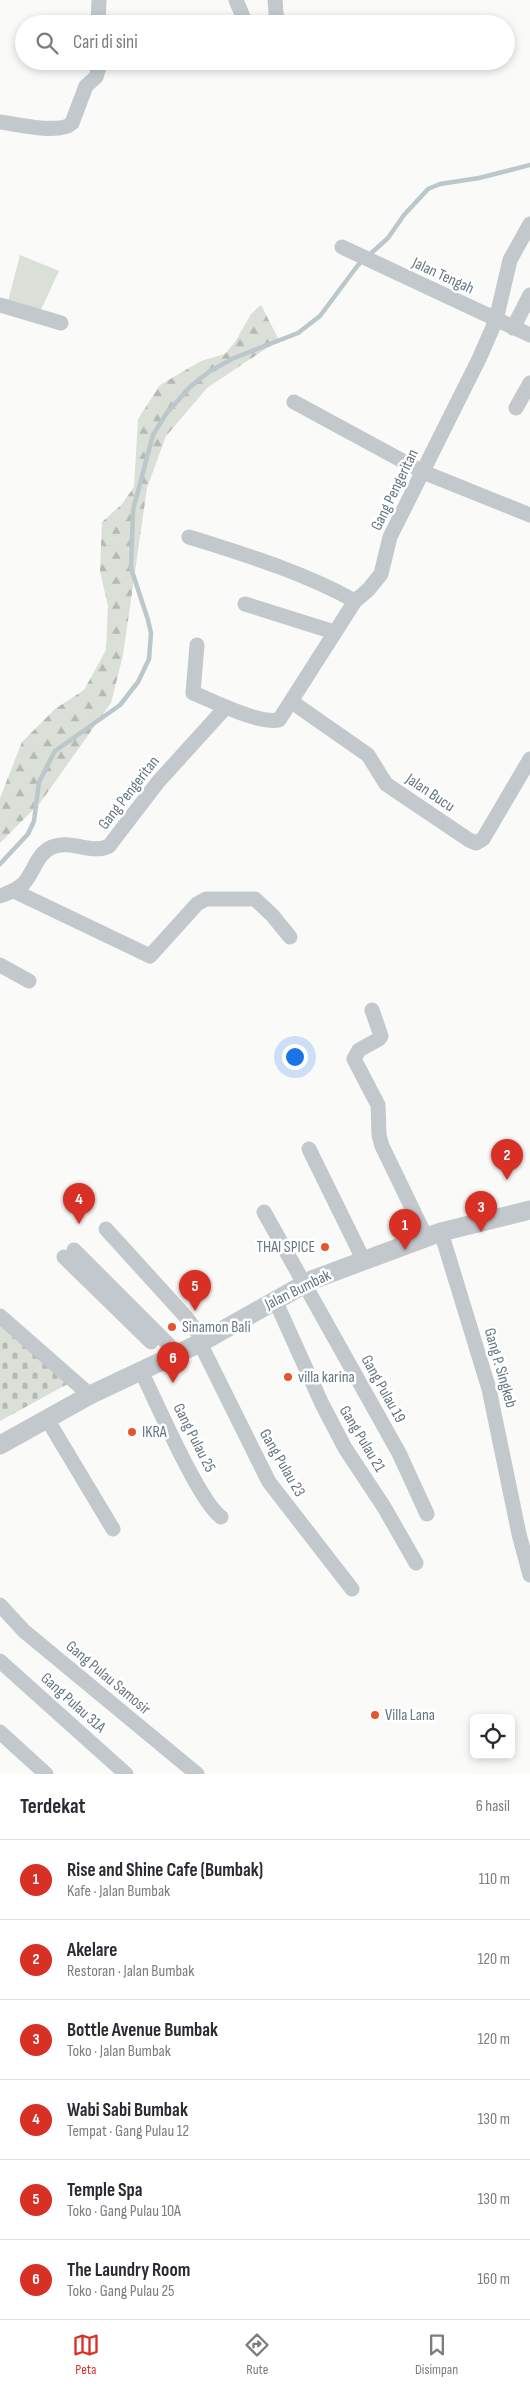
<!DOCTYPE html>
<html lang="id">
<meta charset="utf-8">
<style>
:root{--surface:#fff;--page:#f7f7f7;--text:#2b2b33;--muted:#7c7c81;--line:#e1e1e2;--accent:#d93025}
body{margin:0;font-family:"Sofia Sans Condensed",sans-serif;background:var(--page);color:var(--text)}
.controls{position:absolute;right:15px;bottom:15px;display:grid;overflow:hidden;border-radius:8px;box-shadow:0 2px 8px #0003}
.controls button{width:45px;height:45px;display:grid;place-items:center;padding:0;border:0;border-bottom:1px solid var(--line);background:var(--surface);color:var(--text);font:25px sans-serif}
.you{position:absolute;left:294px;top:1056px;width:18px;height:18px;margin:-12px;border:4px solid #fff;border-radius:50%;background:#1a73e8;box-shadow:0 0 0 8px #1a73e833}
.badge{display:grid;place-items:center;width:32px;height:32px;border-radius:50%;background:var(--accent);color:#fff;font-size:16px;font-weight:700}
.pin{position:absolute;translate:-50% -41px;filter:drop-shadow(0 1px 2px #0008)}
.pin::after{content:'';position:absolute;top:26px;width:18px;height:15px;background:inherit;clip-path:polygon(0 0,100% 0,50% 100%)}
.list{margin:0;padding:0;list-style:none}
h2{display:flex;justify-content:space-between;align-items:center;height:65px;margin:0;padding:0 20px;font-size:21px}
h2 small{font-size:16px;font-weight:400;color:var(--muted)}
.list li{display:grid;grid-template-columns:32px 1fr auto;gap:15px;align-items:center;box-sizing:border-box;height:80px;padding:0 20px;border-top:1px solid var(--line)}
.list b{display:block;font-size:19px;white-space:nowrap}
.list p{margin:0;font-size:16px;white-space:nowrap;color:var(--muted)}
.list em{font-size:16px;font-style:normal;color:var(--muted)}
.icon{flex:none;width:28px;height:28px;fill:none;stroke:currentColor;stroke-width:2;stroke-linecap:round;stroke-linejoin:round}
.map{position:relative;flex:none;width:530px;height:1774px;overflow:hidden}
.search{position:absolute;background:var(--surface);box-shadow:0 2px 8px #0003;left:15px;right:15px;top:15px;height:55px;display:flex;align-items:center;gap:12px;box-sizing:border-box;padding:0 18px;border-radius:28px;color:var(--muted);font-size:19px}
.sheet{height:545px;background:var(--surface)}
nav{display:flex;justify-content:space-around;align-items:center;box-sizing:border-box;height:70px;border-top:1px solid var(--line);background:var(--surface);font-size:14px;color:var(--muted)}
nav a{display:grid;justify-items:center;gap:2px}
nav .on{color:var(--accent)}
.map>svg:first-child{display:block}
.green{fill:#dadfd7}
.forest{fill:url(#forest-firs)}
.cemetery{fill:url(#cemetery-stones)}
.lines{fill:none;stroke-linecap:round;stroke-linejoin:round}
.stream{stroke:#bbc7cb;stroke-width:4.5}
.minor{stroke:#c3c8cc;stroke-width:15}
.tertiary{stroke:#c3c8cc;stroke-width:19}
.poi-dot{fill:#e4572e;stroke:#fff;stroke-width:2}
.labels{text-anchor:middle;dominant-baseline:central;stroke-width:5;stroke-linejoin:round;paint-order:stroke}
.street-label{font-size:16px;fill:#657683;stroke:#fff}
.poi-label{font-size:16px;fill:#657683;stroke:#fff;text-anchor:start}
</style>
<div class="map">
<svg width="530" height="1774" viewBox="0 0 530 1774">
<defs>
<pattern id="forest-firs" width="22" height="20" patternUnits="userSpaceOnUse" patternTransform="scale(1.25)"><rect width="22" height="20" fill="#dadfd7"/><path d="M5 1l3.5 6h-7zM16 11l3.5 6h-7z" fill="#b4b9b4"/></pattern>
<pattern id="cemetery-stones" width="16" height="16" patternUnits="userSpaceOnUse" patternTransform="scale(1.25)"><rect width="16" height="16" fill="#dadfd7"/><path d="M2 7V4a2 2 0 0 1 4 0v3zM10 15v-3a2 2 0 0 1 4 0v3z" fill="#b4b9b4"/></pattern>
</defs>
<rect width="100%" height="100%" fill="#fafaf8"/>
<polygon class="green" points="20,255 59,271 38,316 8,301"/>
<polygon class="forest" points="261,305 279,340 207,388 166,436 147,488 123,655 111,703 40,803 0,843 0,798 22,742 55,709 84,690 106,650 108,606 100,571 102,522 122,504 134,487 138,419 160,385 201,361 225,354 235,342 251,314"/>
<polygon class="cemetery" points="0,1313 75,1380 0,1421"/>
<g class="lines">
<polyline class="stream" points="0,864 28,834 34,821 39,782 55,751 120,705 138,682 149,659 151,633 148,620 131,568 133,510 153,435 166,414 190,387 210,371 234,358 298,333 320,316 358,265 388,238 404,215 428,189 440,184 479,178 530,165"/>
<g class="minor">
<polyline points="236,0 246,24"/>
<polyline points="275,0 277,24"/>
<polyline points="98,24 99,0"/>
<path d="M0 122C17 124 60 135 72 123L86 86 96 77 101 61"/>
<polyline points="342,247 530,335"/>
<polyline points="0,305 61,323"/>
<polyline points="513,328 530,295"/>
<polyline points="294,402 423,472 530,515"/>
<polyline points="516,408 530,383"/>
<path d="M189 537C246 555 303 572 355 601"/>
<polyline points="245,604 334,632"/>
<path d="M197 645 193 693C213 701 258 724 279 720L355 601 368 590 381 574 390 537 479 359 496 320 510 260 530 224"/>
<polyline points="292,702 368,755 386,784 469,840 476,843 483,839 530,759"/>
<polyline points="14,891 150,956 197,904 206,899 255,899 272,915 290,937"/>
<path d="M0 896C8 893 18 890 24 883 34 872 37 853 52 847 71 839 92 855 109 846L158 782 226 707"/>
<polyline points="0,965 29,981"/>
<polyline points="372,1010 381,1036 379,1039 359,1050 354,1059 378,1105 379,1135 382,1146 426,1237"/>
<polyline points="309,1149 364,1261"/>
<polyline points="264,1212 399,1453 427,1514"/>
<polyline points="106,1229 186,1317 204,1341"/>
<polyline points="441,1232 489,1389 519,1534 530,1575"/>
<polyline points="74,1250 178,1354"/>
<polyline points="64,1257 151,1342"/>
<polyline points="275,1300 322,1404 345,1448 384,1507 416,1563"/>
<polyline points="0,1316 90,1395"/>
<polyline points="200,1343 269,1482 352,1589"/>
<path d="M141 1371C155 1399 199 1502 221 1517"/>
<polyline points="47,1419 113,1529"/>
<polyline points="0,1605 24,1631 197,1774"/>
<polyline points="0,1661 126,1774"/>
<polyline points="0,1732 46,1774"/>
</g>
<polyline class="tertiary" points="0,1445 90,1395 200,1343 312,1280 441,1232 530,1210"/>
</g>
<g class="poi-dot">
<circle cx="325" cy="1247" r="5"/>
<circle cx="172" cy="1327" r="5"/>
<circle cx="288" cy="1377" r="5"/>
<circle cx="132" cy="1432" r="5"/>
<circle cx="375" cy="1715" r="5"/>
</g>
<g class="labels">
<g class="street-label">
<text transform="translate(443 276) rotate(25)">Jalan Tengah</text>
<text transform="translate(395 490) rotate(-64)">Gang Pengeritan</text>
<text transform="translate(129 793) rotate(-52)">Gang Pengeritan</text>
<text transform="translate(430 793) rotate(34)">Jalan Bucu</text>
<text transform="translate(298 1290) rotate(-26)">Jalan Bumbak</text>
<text transform="translate(500 1368) rotate(74)">Gang P. Singkeb</text>
<text transform="translate(383 1389) rotate(61)">Gang Pulau 19</text>
<text transform="translate(194 1438) rotate(63)">Gang Pulau 25</text>
<text transform="translate(362 1439) rotate(59)">Gang Pulau 21</text>
<text transform="translate(282 1463) rotate(60)">Gang Pulau 23</text>
<text transform="translate(108 1678) rotate(40)">Gang Pulau Samosir</text>
<text transform="translate(73 1703) rotate(42)">Gang Pulau 31A</text>
</g>
<g class="poi-label">
<text x="315" y="1247" text-anchor="end">THAI SPICE</text>
<text x="182" y="1327">Sinamon Bali</text>
<text x="298" y="1377">villa karina</text>
<text x="142" y="1432">IKRA</text>
<text x="385" y="1715">Villa Lana</text>
</g>
</g>
</svg>
<div class="controls">
<button><svg class="icon" aria-label="locate" viewBox="0 0 24 24"><circle cx="12" cy="12" r="6"/><path d="M12 2v4M12 18v4M2 12h4M18 12h4"/></svg></button>
</div>
<div class="you"></div>
<div class="pin badge" style="left:405px;top:1250px">1</div>
<div class="pin badge" style="left:507px;top:1180px">2</div>
<div class="pin badge" style="left:481px;top:1232px">3</div>
<div class="pin badge" style="left:79px;top:1224px">4</div>
<div class="pin badge" style="left:195px;top:1311px">5</div>
<div class="pin badge" style="left:173px;top:1383px">6</div>
<div class="search"><svg class="icon" aria-label="search" viewBox="0 0 24 24"><circle cx="10" cy="10" r="6"/><path d="M15 15l6 6"/></svg>Cari di sini</div>
</div>
<section class="sheet">
<h2>Terdekat<small>6 hasil</small></h2>
<ul class="list">
<li><span class="badge">1</span><div><b>Rise and Shine Cafe (Bumbak)</b><p>Kafe · Jalan Bumbak</p></div><em>110 m</em></li>
<li><span class="badge">2</span><div><b>Akelare</b><p>Restoran · Jalan Bumbak</p></div><em>120 m</em></li>
<li><span class="badge">3</span><div><b>Bottle Avenue Bumbak</b><p>Toko · Jalan Bumbak</p></div><em>120 m</em></li>
<li><span class="badge">4</span><div><b>Wabi Sabi Bumbak</b><p>Tempat · Gang Pulau 12</p></div><em>130 m</em></li>
<li><span class="badge">5</span><div><b>Temple Spa</b><p>Toko · Gang Pulau 10A</p></div><em>130 m</em></li>
<li><span class="badge">6</span><div><b>The Laundry Room</b><p>Toko · Gang Pulau 25</p></div><em>160 m</em></li>
</ul>
</section>
<nav>
<a class="on"><svg class="icon" aria-label="map" viewBox="0 0 24 24"><path d="M3 6l6-2 6 2 6-2v14l-6 2-6-2-6 2zM9 4v14M15 6v14"/></svg>Peta</a>
<a><svg class="icon" aria-label="directions" viewBox="0 0 24 24"><path d="M12 3l9 9-9 9-9-9zM9 14v-3h6M13 9l2 2-2 2"/></svg>Rute</a>
<a><svg class="icon" aria-label="saved" viewBox="0 0 24 24"><path d="M7 4h10v16l-5-4-5 4z"/></svg>Disimpan</a>
</nav>
